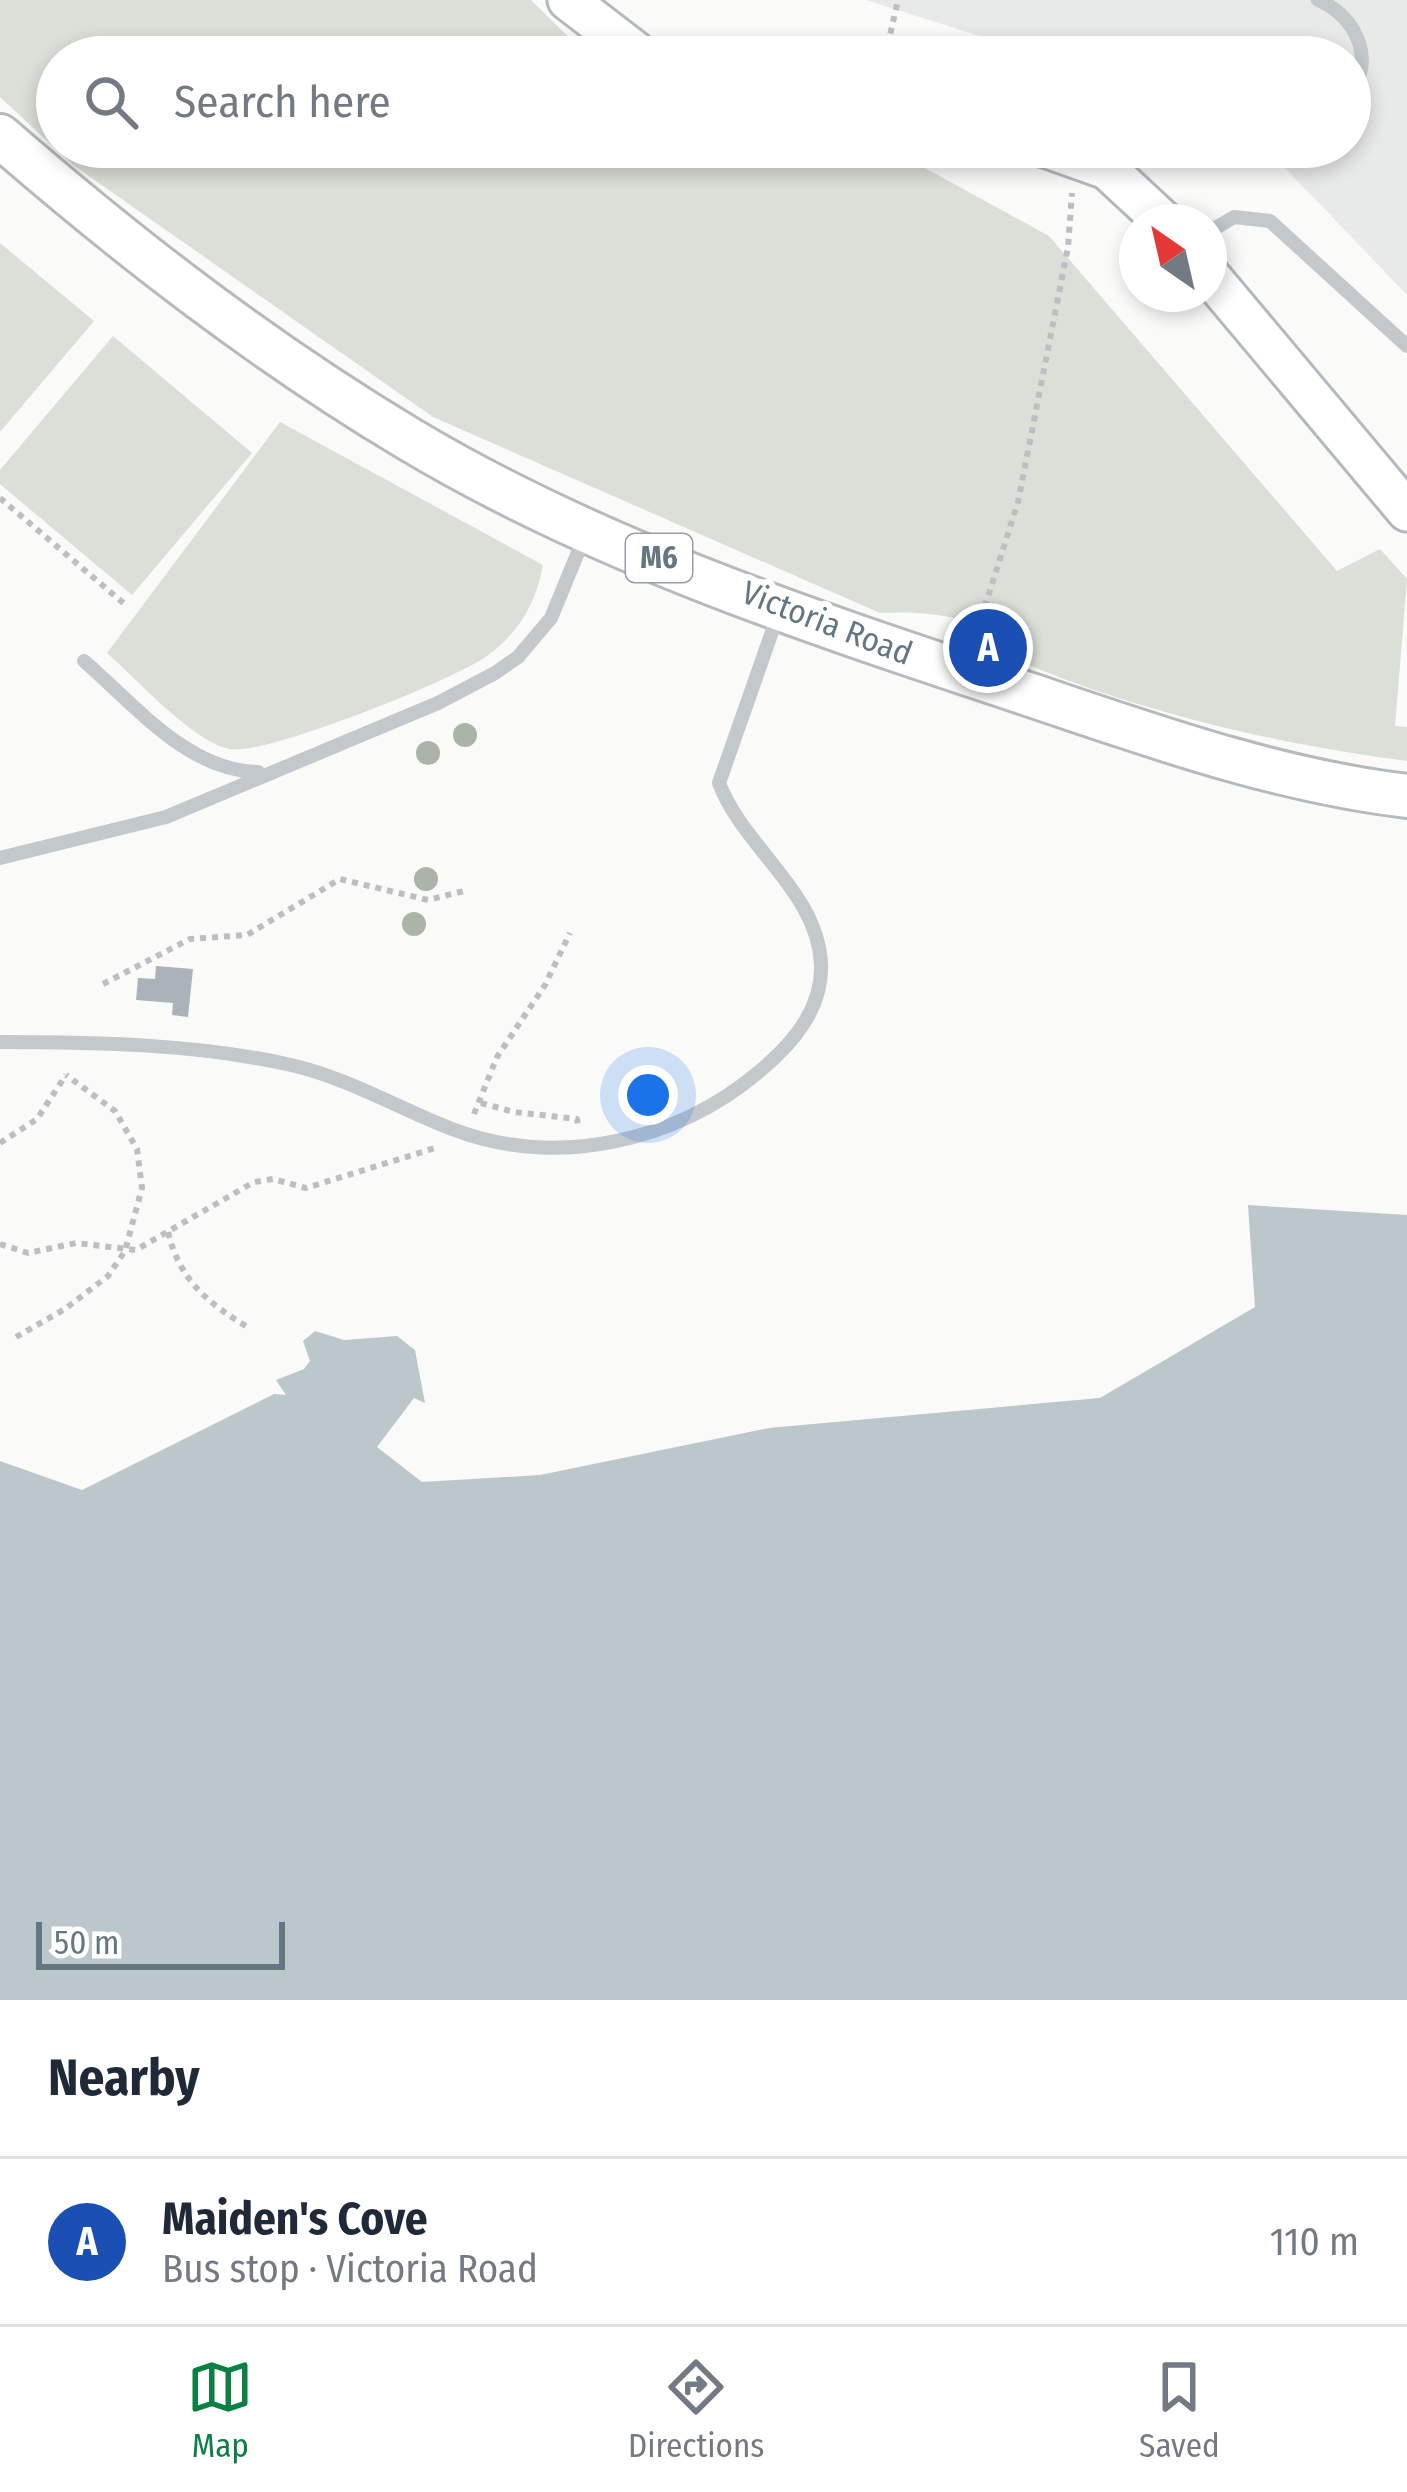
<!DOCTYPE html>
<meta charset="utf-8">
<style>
:root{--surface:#fff;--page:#f2f2f3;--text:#1f2937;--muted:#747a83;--line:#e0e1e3;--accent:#0b8043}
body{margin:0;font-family:"Fira Sans Condensed",sans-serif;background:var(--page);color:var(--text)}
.compass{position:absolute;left:1119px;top:204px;width:108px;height:108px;border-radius:50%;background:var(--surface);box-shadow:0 6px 18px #0003;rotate:326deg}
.scale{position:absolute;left:36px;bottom:30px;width:249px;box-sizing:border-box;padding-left:12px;border:6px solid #657683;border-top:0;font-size:33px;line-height:42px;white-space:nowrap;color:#657683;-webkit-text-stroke:9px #fff;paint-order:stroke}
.you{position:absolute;left:648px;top:1095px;width:42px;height:42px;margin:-30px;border:9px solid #fff;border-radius:50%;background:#1a73e8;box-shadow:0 0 0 18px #1a73e833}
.badge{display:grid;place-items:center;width:78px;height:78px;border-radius:50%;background:var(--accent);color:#fff;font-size:39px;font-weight:700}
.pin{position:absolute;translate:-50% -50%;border:6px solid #fff;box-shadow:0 3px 12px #0006}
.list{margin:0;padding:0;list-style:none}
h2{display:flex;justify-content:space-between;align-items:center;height:156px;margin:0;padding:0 48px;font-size:51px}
h2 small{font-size:39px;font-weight:400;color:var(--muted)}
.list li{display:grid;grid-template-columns:78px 1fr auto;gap:36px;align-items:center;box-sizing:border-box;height:168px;padding:0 48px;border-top:3px solid var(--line)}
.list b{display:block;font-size:45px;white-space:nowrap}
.list p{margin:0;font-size:39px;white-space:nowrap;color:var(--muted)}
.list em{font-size:39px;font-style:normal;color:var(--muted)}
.icon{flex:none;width:66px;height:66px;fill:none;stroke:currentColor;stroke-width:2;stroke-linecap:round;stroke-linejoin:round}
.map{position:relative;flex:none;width:1407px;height:2000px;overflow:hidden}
.search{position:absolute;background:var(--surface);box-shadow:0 6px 18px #0003;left:36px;right:36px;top:36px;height:132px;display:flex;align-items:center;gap:30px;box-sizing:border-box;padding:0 42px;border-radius:66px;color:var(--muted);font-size:45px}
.sheet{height:324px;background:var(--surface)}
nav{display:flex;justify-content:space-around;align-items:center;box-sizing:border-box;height:168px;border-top:3px solid var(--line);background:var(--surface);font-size:33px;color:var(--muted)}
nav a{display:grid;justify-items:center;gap:6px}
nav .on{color:var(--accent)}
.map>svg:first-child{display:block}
.built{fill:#e8e9e9}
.green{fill:#dadfd7}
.water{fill:#bbc7cb}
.building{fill:#aab3b9}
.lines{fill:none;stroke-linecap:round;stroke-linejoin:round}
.secondary-casing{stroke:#b3babf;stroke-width:45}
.primary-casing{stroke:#b5babe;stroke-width:48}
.path{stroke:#bbbfc2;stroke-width:6;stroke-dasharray:6 6;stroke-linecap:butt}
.lane{stroke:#c3c8cc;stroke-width:14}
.secondary{stroke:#fff;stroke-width:39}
.primary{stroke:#fff;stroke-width:42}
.tree{fill:#aab4a7}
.labels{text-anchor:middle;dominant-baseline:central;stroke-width:12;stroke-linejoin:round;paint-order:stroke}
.shield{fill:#fff;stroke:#939fa8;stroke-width:3}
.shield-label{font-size:30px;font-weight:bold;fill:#657683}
.street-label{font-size:33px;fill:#657683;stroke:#fff}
</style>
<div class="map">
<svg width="1407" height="2000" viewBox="0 0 1407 2000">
<rect width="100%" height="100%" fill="#fafaf8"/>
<polygon class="built" points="866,0 1407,0 1407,295 1265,147 1350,147 1350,57 1046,57"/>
<g class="green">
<path d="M0 0H531L589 57H57V147H841L912 161 1049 236 1337 571 1380 549 1407 579 1395 726 1407 727V761C1278 745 1122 708 1004 654L1003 640C970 614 921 611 880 613L433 417 73 165 0 97Z"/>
<polygon points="0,243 94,321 0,432"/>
<polygon points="113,336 252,453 132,595 0,484 0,470"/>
<path d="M280 422 543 565C536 603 519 633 487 656 456 679 263 757 229 749 191 740 137 679 107 653Z"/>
</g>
<polygon class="water" points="1248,1205 1407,1215 1407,2000 0,2000 0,1461 82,1490 274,1394 286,1395 276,1380 304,1369 310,1361 303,1341 315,1331 344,1340 397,1336 415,1350 425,1403 414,1398 377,1447 422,1482 540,1475 769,1428 1100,1398 1255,1307"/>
<polygon class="building" points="156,966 193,969 188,1017 172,1015 173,1003 136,1000 138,978 155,979"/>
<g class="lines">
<g class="secondary-casing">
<g id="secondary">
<polyline points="568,0 642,57"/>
<polyline points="1045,147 1107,169 1164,222"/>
<polyline points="1209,275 1407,511"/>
</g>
</g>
<g class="primary-casing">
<path id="primary" d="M0 136C129 248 262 351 409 439 594 550 808 621 1013 689 1141 732 1272 780 1407 796"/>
</g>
<g class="path">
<polyline points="888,45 917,57"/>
<polyline points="885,57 898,0"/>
<polyline points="0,498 128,607"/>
<polyline points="974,641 1018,502 1068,247 1072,193"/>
<polyline points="103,984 190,939 247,935 340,879 428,900 468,890"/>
<polyline points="481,1103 514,1112 577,1119 578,1125"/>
<polyline points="474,1114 497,1057 545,985 570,933"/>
<polyline points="0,1143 37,1119 66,1075"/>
<path d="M168 1232C180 1281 208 1303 249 1328"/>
<polyline points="0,1244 28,1253 76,1243 136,1250 254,1182 273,1179 306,1188 435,1148"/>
<polyline points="16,1337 65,1309 108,1276 125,1251 142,1188 137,1149 115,1111 66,1075"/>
</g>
<g class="lane">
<path d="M1318 0C1354 14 1377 59 1350 93"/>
<polyline points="1209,232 1234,217 1270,221 1407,346"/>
<path d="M84 661C135 705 188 771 258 772"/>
<polyline points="0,858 166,817 438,703 495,673 518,657 551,618 586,533"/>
<path d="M0 1042C95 1042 198 1044 291 1065 348 1078 398 1108 452 1129 556 1169 676 1142 760 1071 792 1044 823 1009 821 964 818 892 743 847 719 783L779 612"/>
</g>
<use href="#secondary" class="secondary"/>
<use href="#primary" class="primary"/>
</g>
<g class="tree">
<circle cx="465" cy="735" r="12"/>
<circle cx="428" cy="753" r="12"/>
<circle cx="426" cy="879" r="12"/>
<circle cx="414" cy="924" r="12"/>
</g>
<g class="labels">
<rect class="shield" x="626" y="534" width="66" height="48" rx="9"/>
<g class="shield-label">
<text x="659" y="558">M6</text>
</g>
<g class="street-label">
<text transform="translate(827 623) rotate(21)">Victoria Road</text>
</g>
</g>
</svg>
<svg class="compass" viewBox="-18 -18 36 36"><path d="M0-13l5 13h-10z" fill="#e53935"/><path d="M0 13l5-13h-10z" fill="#747a83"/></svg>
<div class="scale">50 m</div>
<div class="you"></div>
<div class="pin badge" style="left:988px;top:648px;background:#1a4fb4">A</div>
<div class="search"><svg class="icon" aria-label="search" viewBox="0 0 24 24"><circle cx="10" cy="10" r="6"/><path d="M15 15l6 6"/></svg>Search here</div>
</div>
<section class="sheet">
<h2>Nearby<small></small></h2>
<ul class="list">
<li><span class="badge" style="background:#1a4fb4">A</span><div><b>Maiden's Cove</b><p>Bus stop · Victoria Road</p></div><em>110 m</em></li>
</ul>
</section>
<nav>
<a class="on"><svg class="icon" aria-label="map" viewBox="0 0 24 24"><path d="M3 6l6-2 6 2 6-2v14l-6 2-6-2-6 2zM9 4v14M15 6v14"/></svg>Map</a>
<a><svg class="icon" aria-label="directions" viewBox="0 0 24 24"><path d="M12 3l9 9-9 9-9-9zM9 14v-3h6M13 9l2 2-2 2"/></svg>Directions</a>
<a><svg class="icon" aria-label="saved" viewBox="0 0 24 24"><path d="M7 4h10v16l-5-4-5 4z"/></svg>Saved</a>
</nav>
